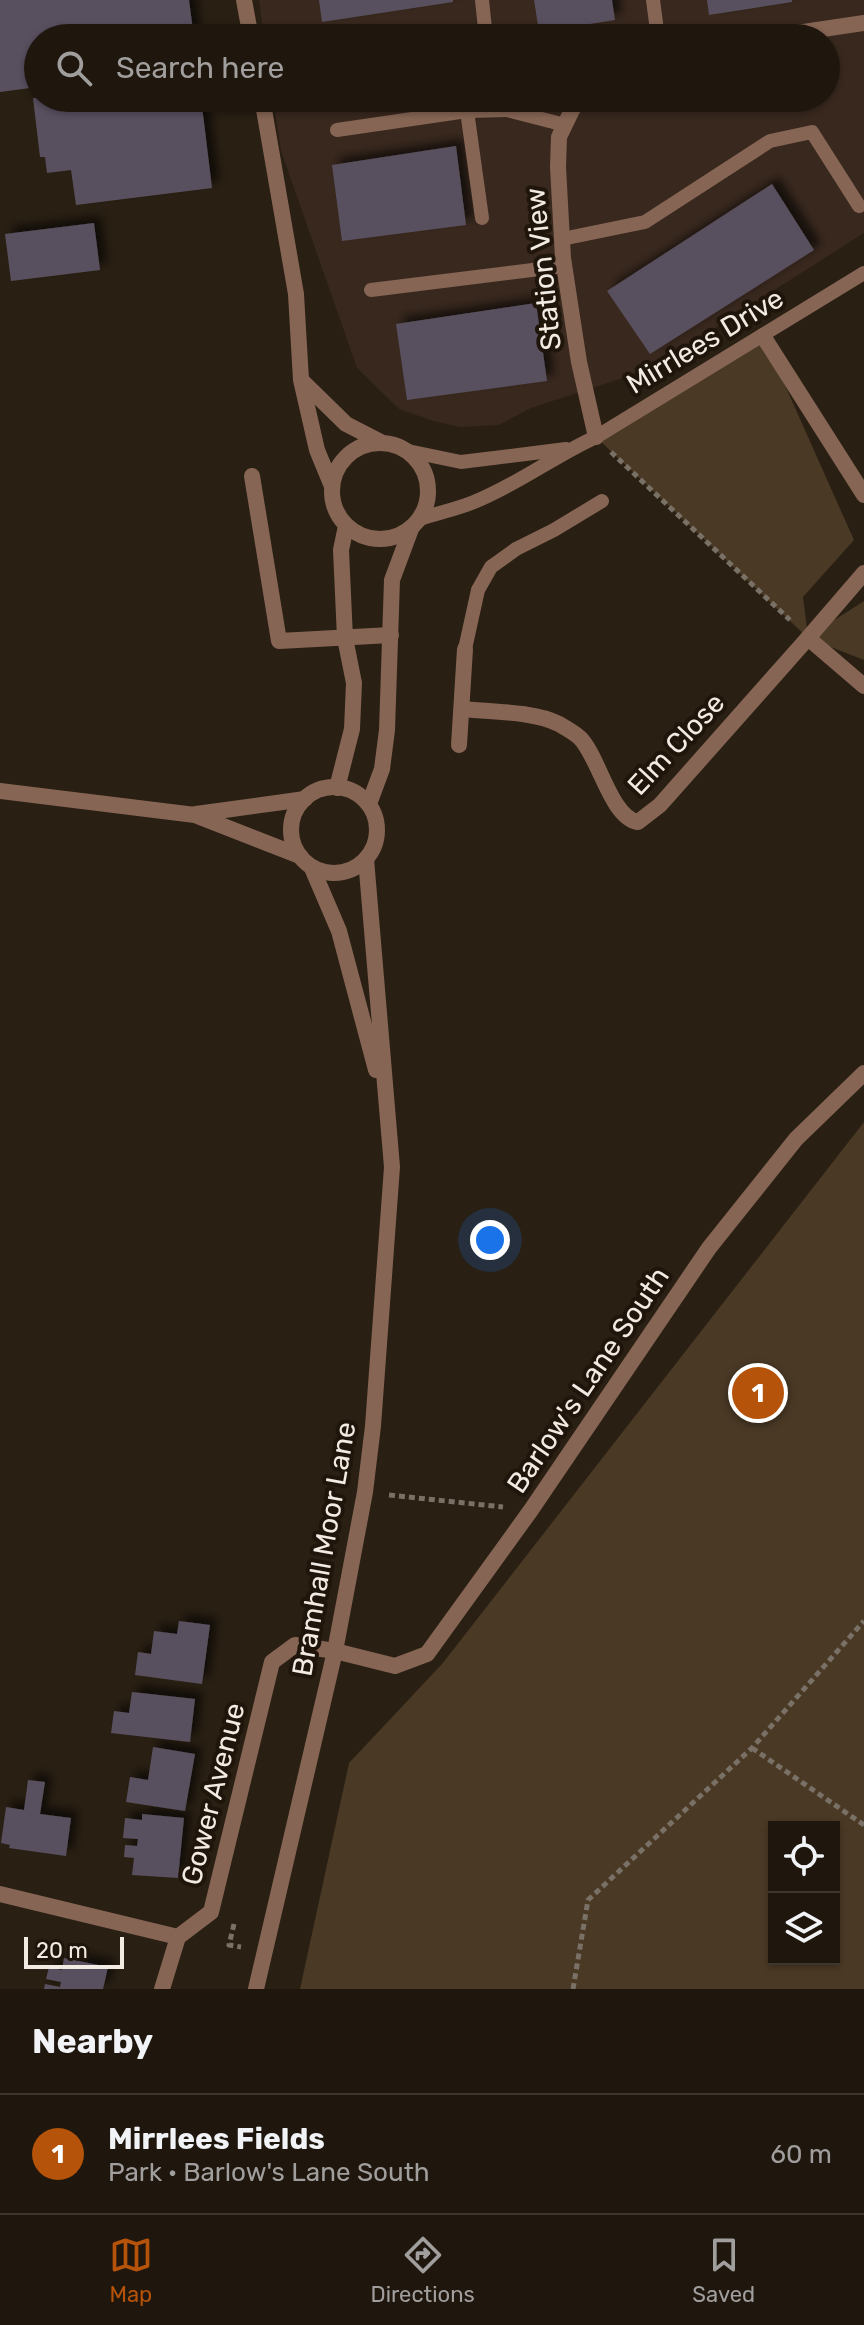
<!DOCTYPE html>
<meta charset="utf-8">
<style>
:root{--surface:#1f170e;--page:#272017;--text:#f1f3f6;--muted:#a19f9e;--line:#3c362e;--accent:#b45309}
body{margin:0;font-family:Rubik,sans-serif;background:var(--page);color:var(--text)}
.controls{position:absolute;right:24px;bottom:24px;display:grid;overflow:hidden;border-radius:0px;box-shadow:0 2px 6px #0004}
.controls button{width:72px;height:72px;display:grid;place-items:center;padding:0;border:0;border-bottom:2px solid var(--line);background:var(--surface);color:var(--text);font:40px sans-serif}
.scale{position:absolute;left:24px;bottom:20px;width:100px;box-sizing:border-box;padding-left:8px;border:4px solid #f2ebe3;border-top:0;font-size:22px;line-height:28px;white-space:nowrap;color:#f2ebe3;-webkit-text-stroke:6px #1f150a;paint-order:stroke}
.you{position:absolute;left:490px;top:1240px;width:28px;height:28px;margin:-20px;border:6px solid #fff;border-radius:50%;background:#1a73e8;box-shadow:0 0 0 12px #1a73e833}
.badge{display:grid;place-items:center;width:52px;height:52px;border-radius:50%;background:var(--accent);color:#fff;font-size:26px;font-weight:700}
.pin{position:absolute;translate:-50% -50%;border:4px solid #fff;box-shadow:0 2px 8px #0006}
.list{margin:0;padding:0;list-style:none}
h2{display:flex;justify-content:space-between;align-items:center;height:104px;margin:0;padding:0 32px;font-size:34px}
h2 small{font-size:26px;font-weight:400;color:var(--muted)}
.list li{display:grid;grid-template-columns:52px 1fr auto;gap:24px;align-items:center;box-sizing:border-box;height:120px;padding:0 32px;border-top:2px solid var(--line)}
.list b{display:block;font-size:30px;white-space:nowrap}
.list p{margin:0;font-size:26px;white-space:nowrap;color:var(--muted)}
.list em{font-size:26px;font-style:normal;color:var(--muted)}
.icon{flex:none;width:44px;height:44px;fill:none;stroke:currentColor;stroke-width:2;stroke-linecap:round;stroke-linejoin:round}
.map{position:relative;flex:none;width:864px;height:1989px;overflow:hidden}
.search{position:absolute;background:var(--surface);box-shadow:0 2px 6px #0004;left:24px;right:24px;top:24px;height:88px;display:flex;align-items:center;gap:20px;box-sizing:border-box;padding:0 28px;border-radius:44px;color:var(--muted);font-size:30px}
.sheet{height:224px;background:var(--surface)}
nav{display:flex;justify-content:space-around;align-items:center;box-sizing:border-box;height:112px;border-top:2px solid var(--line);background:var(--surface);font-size:22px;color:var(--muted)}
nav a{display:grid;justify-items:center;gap:4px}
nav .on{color:var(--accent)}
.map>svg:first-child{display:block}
.commercial{fill:#38281e}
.green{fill:#4a3925;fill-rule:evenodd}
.building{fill:#59505e;filter:url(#shadow)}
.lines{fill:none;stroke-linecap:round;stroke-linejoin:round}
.path{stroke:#797066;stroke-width:5;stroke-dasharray:6 4;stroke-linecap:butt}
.service{stroke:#866554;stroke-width:14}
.minor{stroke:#866554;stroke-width:16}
.tertiary{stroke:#866554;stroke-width:16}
.labels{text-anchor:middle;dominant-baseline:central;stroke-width:8;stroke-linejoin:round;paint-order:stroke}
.street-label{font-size:28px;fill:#f2ebe3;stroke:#1f150a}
</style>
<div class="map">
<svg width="864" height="1989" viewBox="0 0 864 1989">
<defs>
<filter id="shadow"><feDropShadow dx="7" dy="-7" stdDeviation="4" flood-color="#0009"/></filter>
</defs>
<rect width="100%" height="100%" fill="#291f13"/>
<polygon class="commercial" points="259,0 864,0 864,233 668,358 623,378 531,408 499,425 460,427 433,421 399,409 357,368 281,151 273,98 826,98 826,38 264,38"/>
<g class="green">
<polygon points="763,336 854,540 803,597 808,637 864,601 864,660 808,638 596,437"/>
<path d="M864 1122V1989H300L349 1763 442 1664ZM834 1827V1959H774V1827Z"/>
</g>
<g class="building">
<polygon points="0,0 189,0 194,38 38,38 38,87 0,92"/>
<polygon points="319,0 453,0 453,2 322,22"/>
<polygon points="534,0 612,0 615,20 539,32"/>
<polygon points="707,0 792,0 792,2 709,15"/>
<polygon points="33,98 201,98 212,188 76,205 71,170 47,173 45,157 40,157"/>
<polygon points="456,146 466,225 342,241 332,165"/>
<polygon points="772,184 814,250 650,354 607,291"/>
<polygon points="94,223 100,270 11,281 5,234"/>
<polygon points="536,303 547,381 407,400 396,324"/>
<polygon points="179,1621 210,1625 202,1684 135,1675 138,1652 151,1654 154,1631 177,1634"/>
<polygon points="132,1692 195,1699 190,1742 111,1733 114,1711 129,1713"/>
<polygon points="153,1747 195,1754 185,1811 126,1802 130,1777 148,1780"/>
<polygon points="28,1780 45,1782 40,1814 71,1818 66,1856 9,1848 10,1845 1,1843 6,1807 24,1810"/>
<polygon points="142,1814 184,1818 178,1878 132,1875 134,1858 124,1857 125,1845 137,1846 138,1839 123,1838 125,1818 142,1820"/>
<polygon points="64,1958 108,1967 103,1989 44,1989 45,1984 60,1987 61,1982 46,1979 49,1967 62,1970"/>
</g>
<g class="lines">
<g class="path">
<polyline points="611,452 790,620"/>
<polyline points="389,1495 503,1507"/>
<polyline points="752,1748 864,1825"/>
<polyline points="234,1924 229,1945 241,1947"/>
<polyline points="573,1989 588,1900 752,1748 864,1621"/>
</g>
<g class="service">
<polyline points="482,0 486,38"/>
<polyline points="653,0 658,38"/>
<polyline points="465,38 486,35"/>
<polyline points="499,98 507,110 565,125"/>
<polyline points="467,111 482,218"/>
<polyline points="337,130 467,111 507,110"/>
<polyline points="562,239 645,222 770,141 812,132 859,206"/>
<polyline points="371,290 564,266"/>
<polyline points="408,451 461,462 566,449"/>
<path d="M420 519C438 513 457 509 474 502 517 485 554 456 596 437L864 273"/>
<polyline points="465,649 478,590 491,567 516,549 554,530 602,501"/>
</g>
<g class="minor">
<polyline points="763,38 864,23"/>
<polyline points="580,98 572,110 559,137 558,167 563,258 579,362 596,437"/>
<polyline points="763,336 864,495"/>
<polyline points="252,476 279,641 391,635"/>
<polyline points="864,573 808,638 864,686"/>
<path d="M462 709C491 712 533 711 559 724 566 728 575 733 580 738 599 757 611 818 638 822L660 805 808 638"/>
<polyline points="459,745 465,649"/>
<polyline points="0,791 195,815 300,856"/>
<polyline points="196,814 305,799"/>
<polyline points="0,1894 178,1937"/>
<polyline points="162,1989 178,1937 211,1912 272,1662 295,1645 335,1651 395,1666 427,1654 531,1510 709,1248 796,1139 864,1073"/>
</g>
<g class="tertiary">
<polyline points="244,0 251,38"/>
<polyline points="262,98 296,294 301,380 317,450 331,484"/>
<polyline points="302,381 346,424 381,442"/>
<circle cx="380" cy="491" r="48"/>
<circle cx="334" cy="830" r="43"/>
<polyline points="337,788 352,729 354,683 345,638 341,550 346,526"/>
<polyline points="369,804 382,769 387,730 392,580 411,529"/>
<polyline points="312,868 339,931 376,1070"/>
<polyline points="256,1989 335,1651 365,1492 373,1426 392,1167 366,859"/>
</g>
</g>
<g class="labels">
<g class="street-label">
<text transform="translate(543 269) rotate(-96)">Station View</text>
<text transform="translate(705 341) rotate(-31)">Mirrlees Drive</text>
<text transform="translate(676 744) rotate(-47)">Elm Close</text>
<text transform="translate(588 1380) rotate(-56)">Barlow's Lane South</text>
<text transform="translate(324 1549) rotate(-80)">Bramhall Moor Lane</text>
<text transform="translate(213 1794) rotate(-76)">Gower Avenue</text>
</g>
</g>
</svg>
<div class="controls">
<button><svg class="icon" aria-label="locate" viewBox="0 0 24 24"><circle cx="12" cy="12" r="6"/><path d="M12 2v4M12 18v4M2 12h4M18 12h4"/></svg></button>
<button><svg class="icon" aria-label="layers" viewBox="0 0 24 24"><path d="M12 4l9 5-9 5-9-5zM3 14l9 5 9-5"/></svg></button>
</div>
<div class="scale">20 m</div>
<div class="you"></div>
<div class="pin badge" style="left:758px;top:1393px">1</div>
<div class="search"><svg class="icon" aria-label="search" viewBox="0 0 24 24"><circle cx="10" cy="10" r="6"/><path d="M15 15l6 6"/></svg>Search here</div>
</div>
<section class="sheet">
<h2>Nearby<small></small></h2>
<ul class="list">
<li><span class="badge">1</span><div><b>Mirrlees Fields</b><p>Park · Barlow's Lane South</p></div><em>60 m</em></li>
</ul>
</section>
<nav>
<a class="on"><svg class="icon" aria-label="map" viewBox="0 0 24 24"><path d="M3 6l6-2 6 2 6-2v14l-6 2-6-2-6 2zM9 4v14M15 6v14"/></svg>Map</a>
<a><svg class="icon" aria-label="directions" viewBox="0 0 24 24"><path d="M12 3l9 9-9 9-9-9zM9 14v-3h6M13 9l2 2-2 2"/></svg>Directions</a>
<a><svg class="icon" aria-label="saved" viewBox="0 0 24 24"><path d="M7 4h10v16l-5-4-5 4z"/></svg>Saved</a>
</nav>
